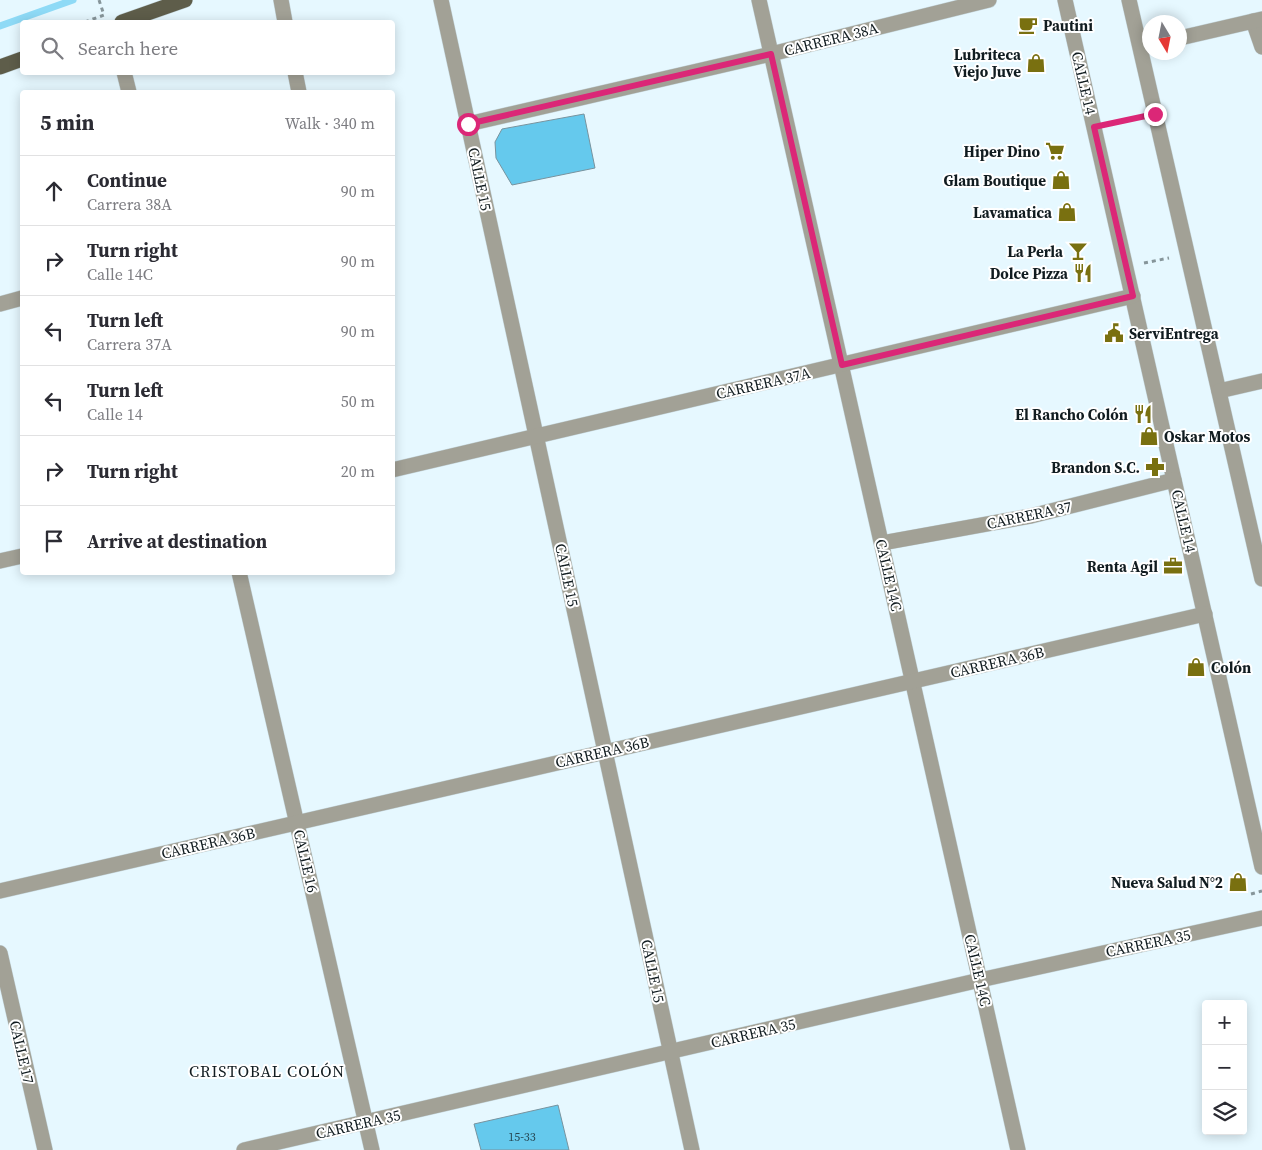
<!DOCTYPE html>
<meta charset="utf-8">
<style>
:root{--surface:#fff;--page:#f2f2f3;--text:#2b2b33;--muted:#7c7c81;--line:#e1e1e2}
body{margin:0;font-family:"Source Serif 4",serif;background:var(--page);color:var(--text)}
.controls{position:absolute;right:15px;bottom:15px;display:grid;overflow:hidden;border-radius:5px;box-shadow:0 2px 12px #0003}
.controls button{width:45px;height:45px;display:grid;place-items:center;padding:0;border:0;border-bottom:1px solid var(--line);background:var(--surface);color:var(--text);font:25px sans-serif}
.compass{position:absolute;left:1142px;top:15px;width:45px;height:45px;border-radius:50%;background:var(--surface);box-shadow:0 2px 12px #0003;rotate:170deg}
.stop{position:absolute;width:15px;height:15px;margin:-11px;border:4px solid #db2777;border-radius:50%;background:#fff}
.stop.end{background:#db2777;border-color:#fff;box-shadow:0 1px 5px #0008}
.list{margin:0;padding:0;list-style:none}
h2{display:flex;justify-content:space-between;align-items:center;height:65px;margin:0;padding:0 20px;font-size:21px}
h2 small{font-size:16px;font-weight:400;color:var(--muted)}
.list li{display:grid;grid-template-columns:32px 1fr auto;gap:15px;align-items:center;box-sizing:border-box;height:70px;padding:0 20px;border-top:1px solid var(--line)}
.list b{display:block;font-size:19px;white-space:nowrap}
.list p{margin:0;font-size:16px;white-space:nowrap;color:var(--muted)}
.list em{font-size:16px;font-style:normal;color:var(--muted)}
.icon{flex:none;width:28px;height:28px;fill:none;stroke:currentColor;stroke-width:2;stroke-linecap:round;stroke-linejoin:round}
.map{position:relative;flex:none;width:1262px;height:1150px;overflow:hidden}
.search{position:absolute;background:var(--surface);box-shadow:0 2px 12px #0003;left:20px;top:20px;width:375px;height:55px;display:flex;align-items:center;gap:12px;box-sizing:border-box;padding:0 18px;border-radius:5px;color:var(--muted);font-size:19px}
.panel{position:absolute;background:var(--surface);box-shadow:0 2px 12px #0003;left:20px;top:90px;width:375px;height:485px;border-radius:5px}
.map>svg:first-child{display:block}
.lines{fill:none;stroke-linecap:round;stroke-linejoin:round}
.stream{stroke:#8edaf6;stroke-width:7}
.building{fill:#65c9ed;stroke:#78939e}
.minor-casing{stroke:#c4d5db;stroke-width:16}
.major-casing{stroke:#c4d5db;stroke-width:16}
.path{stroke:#86959a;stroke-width:3;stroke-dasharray:4 4;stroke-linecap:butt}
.minor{stroke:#a2a196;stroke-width:15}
.major{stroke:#5e5d4a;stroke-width:15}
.route{stroke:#db2777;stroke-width:6}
.labels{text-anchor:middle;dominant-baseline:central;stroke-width:4;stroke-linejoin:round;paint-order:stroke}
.number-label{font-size:12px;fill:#264753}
.poi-label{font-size:15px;font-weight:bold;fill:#111c20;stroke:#fff;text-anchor:end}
.street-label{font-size:15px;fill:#111c20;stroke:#fff}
.neighbourhood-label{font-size:16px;letter-spacing:1px;fill:#111c20;stroke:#fff}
</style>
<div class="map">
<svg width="1262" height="1150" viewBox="0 0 1262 1150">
<rect width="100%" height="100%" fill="#e6f8ff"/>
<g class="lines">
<polyline class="stream" points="0,26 73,0"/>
</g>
<g class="building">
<polygon points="584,114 595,168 512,185 496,158 495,142 502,129"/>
<polygon points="558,1105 569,1150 481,1150 474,1124"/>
</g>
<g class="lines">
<g class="minor-casing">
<g id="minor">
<polyline points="281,0 285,22"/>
<polyline points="441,0 692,1150"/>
<polyline points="759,0 1018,1150"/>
<polyline points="1065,0 1262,867"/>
<polyline points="1129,0 1262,579"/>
<polyline points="1253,21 1262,47"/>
<polyline points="1180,38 1262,19"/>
<polyline points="124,72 129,92"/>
<polyline points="295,72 299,92"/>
<polyline points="468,124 771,54 989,0"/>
<polyline points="0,304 22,298"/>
<polyline points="1219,391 1262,381"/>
<polyline points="392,470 1133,296"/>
<polyline points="882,543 1031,516 1174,480"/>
<polyline points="0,561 22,556"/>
<polyline points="239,572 372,1150"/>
<polyline points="0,891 1205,614"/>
<polyline points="0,953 45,1150"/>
<polyline points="244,1150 980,980 1262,918"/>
</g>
</g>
<g class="major-casing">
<g id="major">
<polyline points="122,22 185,0"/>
<polyline points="0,67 22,59"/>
</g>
</g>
<g class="path">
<polyline points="85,22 104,15 99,0"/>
<polyline points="1111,123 1137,118"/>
<polyline points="1144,263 1169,258"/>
<polyline points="1251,894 1262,891"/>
</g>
<use href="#minor" class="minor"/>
<use href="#major" class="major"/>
</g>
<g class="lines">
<polyline class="route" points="468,124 771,54 842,365 1133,296 1094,127 1155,114"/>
</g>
<defs>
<g id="cafe-bare" transform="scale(1.5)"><path d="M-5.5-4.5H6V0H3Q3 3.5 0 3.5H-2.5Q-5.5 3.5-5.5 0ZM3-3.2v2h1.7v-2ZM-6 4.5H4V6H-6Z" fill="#797010" stroke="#fff" stroke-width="2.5" paint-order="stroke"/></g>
<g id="shop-bare" transform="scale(1.5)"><path d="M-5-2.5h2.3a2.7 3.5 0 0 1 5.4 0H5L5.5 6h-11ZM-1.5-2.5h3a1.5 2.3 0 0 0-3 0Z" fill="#797010" stroke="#fff" stroke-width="2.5" paint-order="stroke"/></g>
<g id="supermarket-bare" transform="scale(1.5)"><path d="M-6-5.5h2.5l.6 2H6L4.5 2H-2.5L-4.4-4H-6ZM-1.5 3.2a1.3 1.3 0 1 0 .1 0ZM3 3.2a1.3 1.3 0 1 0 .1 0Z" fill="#797010" stroke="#fff" stroke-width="2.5" paint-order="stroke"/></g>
<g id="bar-bare" transform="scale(1.5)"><path d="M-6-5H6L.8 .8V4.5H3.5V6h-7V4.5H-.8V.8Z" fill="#797010" stroke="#fff" stroke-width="2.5" paint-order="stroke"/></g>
<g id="restaurant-bare" transform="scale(1.5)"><path d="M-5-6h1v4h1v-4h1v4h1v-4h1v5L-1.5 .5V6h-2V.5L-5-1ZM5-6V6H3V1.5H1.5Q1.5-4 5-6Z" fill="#797010" stroke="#fff" stroke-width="2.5" paint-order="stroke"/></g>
<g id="civic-bare" transform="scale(1.5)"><path d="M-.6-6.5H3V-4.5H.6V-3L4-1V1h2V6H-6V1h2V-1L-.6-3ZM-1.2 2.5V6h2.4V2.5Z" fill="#797010" stroke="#fff" stroke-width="2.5" paint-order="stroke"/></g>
<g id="pharmacy-bare" transform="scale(1.5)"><path d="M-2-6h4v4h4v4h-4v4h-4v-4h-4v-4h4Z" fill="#797010" stroke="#fff" stroke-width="2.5" paint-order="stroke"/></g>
<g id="office-bare" transform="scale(1.5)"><path d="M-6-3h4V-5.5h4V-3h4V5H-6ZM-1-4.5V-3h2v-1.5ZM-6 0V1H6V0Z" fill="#797010" stroke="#fff" stroke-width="2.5" paint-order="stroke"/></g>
</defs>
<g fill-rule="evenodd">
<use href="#cafe-bare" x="1028" y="25"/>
<use href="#shop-bare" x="1036" y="63"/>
<use href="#supermarket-bare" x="1055" y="151"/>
<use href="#shop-bare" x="1061" y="180"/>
<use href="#shop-bare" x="1067" y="212"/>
<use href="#bar-bare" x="1078" y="251"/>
<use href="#restaurant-bare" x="1083" y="273"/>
<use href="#civic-bare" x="1114" y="333"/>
<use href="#restaurant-bare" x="1143" y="414"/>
<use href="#shop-bare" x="1149" y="436"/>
<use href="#pharmacy-bare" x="1155" y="467"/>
<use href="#office-bare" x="1173" y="566"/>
<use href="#shop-bare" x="1196" y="667"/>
<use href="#shop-bare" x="1238" y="882"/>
</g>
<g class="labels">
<g class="number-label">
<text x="522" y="1137">15-33</text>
</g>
<g class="poi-label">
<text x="1043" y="25" text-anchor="start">Pautini</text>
<text x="1021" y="54">Lubriteca<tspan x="1021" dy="17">Viejo Juve</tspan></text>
<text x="1040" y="151">Hiper Dino</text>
<text x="1046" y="180">Glam Boutique</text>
<text x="1052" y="212">Lavamatica</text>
<text x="1063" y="251">La Perla</text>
<text x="1068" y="273">Dolce Pizza</text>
<text x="1129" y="333" text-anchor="start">ServiEntrega</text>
<text x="1128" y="414">El Rancho Colón</text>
<text x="1164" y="436" text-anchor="start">Oskar Motos</text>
<text x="1140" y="467">Brandon S.C.</text>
<text x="1158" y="566">Renta Agil</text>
<text x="1211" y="667" text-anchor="start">Colón</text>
<text x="1223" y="882">Nueva Salud N°2</text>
</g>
<g class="street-label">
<text transform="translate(831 39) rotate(-14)">CARRERA 38A</text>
<text transform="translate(1084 83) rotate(77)">CALLE 14</text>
<text transform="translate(480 179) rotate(78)">CALLE 15</text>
<text transform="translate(763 383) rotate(-13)">CARRERA 37A</text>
<text transform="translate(1029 515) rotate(-12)">CARRERA 37</text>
<text transform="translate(1184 521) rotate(77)">CALLE 14</text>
<text transform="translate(567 575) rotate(78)">CALLE 15</text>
<text transform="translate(889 575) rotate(77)">CALLE 14C</text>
<text transform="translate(997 662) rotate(-13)">CARRERA 36B</text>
<text transform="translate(602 752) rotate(-13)">CARRERA 36B</text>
<text transform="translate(208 843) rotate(-13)">CARRERA 36B</text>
<text transform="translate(306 861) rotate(77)">CALLE 16</text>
<text transform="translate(1148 943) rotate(-12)">CARRERA 35</text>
<text transform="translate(978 970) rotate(77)">CALLE 14C</text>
<text transform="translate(653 971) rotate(78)">CALLE 15</text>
<text transform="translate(753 1033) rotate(-13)">CARRERA 35</text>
<text transform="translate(22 1052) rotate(77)">CALLE 17</text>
<text transform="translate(358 1124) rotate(-13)">CARRERA 35</text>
</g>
<g class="neighbourhood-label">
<text x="267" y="1071">CRISTOBAL COLÓN</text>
</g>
</g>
</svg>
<div class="controls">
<button>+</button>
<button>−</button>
<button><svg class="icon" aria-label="layers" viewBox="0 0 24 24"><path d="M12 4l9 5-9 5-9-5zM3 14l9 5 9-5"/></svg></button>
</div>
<svg class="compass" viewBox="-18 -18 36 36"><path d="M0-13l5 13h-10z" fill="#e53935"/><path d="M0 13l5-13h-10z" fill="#7c7c81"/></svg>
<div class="stop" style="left:468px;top:124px"></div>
<div class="stop end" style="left:1155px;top:114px"></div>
<div class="search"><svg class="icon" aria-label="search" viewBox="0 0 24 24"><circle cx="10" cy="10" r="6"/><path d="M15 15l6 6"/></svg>Search here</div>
<section class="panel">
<h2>5 min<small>Walk · 340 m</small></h2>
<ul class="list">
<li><svg class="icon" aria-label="ahead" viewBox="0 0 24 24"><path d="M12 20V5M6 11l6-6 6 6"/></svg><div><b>Continue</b><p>Carrera 38A</p></div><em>90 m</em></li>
<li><svg class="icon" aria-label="right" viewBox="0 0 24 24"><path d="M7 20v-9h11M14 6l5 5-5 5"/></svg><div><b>Turn right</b><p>Calle 14C</p></div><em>90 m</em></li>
<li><svg class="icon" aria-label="left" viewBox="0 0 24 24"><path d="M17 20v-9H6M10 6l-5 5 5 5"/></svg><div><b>Turn left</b><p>Carrera 37A</p></div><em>90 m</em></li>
<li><svg class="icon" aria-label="left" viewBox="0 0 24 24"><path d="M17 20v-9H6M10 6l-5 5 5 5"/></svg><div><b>Turn left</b><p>Calle 14</p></div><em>50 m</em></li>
<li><svg class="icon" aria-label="right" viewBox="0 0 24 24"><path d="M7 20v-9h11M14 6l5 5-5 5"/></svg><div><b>Turn right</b></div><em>20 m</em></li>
<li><svg class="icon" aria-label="arrive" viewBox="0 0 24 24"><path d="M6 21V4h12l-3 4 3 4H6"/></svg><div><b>Arrive at destination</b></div></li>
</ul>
</section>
</div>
